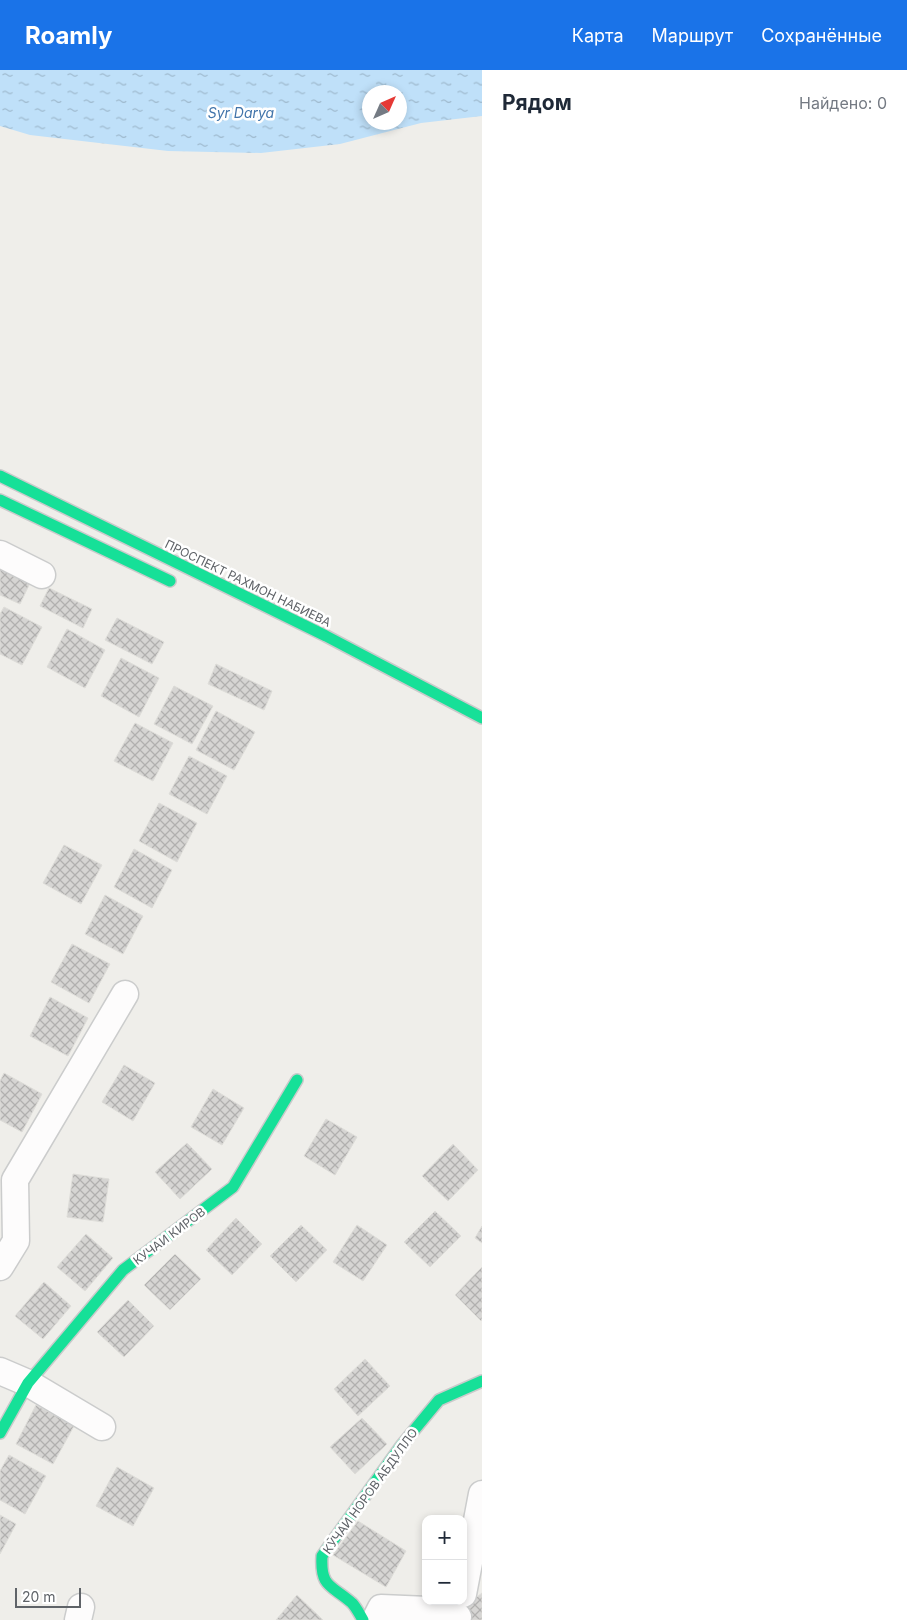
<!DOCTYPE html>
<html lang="ru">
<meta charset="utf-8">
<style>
:root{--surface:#fff;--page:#f6f6f7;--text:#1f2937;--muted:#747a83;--line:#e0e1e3;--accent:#1a73e8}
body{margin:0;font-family:Inter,sans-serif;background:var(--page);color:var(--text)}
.controls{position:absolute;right:15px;bottom:15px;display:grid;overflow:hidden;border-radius:10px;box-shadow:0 2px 8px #0003}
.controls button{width:45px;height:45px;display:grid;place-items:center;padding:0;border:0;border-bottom:1px solid var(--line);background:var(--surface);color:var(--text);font:25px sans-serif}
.compass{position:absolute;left:362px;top:15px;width:45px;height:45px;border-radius:50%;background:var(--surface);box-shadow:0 2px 8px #0003;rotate:45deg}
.scale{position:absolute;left:15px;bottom:12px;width:66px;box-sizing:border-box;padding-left:5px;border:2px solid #5f6368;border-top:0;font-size:14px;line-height:18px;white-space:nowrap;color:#5f6368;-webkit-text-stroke:4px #fff;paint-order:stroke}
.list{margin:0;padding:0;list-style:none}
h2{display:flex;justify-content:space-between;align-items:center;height:65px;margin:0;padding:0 20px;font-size:21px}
h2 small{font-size:16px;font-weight:400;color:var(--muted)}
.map{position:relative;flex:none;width:482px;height:1550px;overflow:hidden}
header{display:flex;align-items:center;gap:30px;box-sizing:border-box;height:70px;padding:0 25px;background:var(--accent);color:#fff}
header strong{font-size:24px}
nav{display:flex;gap:28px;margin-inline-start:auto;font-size:18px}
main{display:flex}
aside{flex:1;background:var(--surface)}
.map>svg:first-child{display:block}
.water{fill:url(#water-ripples);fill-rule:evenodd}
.building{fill:url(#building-cross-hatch);stroke:#deddd9}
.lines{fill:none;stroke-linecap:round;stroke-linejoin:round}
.street-casing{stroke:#cbcccc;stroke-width:29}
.fast-casing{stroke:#cacacb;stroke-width:14}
.street{stroke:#fdfcfc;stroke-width:26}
.fast{stroke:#16e098;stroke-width:11}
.labels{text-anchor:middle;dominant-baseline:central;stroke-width:5;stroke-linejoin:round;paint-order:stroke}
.street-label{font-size:12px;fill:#5f6368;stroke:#fff}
.water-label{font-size:14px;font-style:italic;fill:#4174aa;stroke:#fff}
</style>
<header>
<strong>Roamly</strong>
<nav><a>Карта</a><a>Маршрут</a><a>Сохранённые</a></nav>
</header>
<main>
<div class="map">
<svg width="482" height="1550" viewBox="0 0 482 1550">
<defs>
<pattern id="water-ripples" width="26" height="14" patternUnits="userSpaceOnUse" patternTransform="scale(1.25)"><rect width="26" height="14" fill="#bfe0f9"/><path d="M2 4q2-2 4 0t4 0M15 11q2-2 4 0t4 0" fill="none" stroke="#9eb9cd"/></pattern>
<pattern id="building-cross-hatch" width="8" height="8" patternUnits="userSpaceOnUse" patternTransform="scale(1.25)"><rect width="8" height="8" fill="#d6d5d3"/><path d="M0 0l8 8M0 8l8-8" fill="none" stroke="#b1b0af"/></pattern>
</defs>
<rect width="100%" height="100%" fill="#efeeea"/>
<path class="water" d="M0 0H482V46L421 53 340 74 261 83 168 81 30 65 0 56ZM370 22H400V52H370Z"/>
<g class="building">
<polygon points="0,495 31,511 20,534 0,525"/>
<polygon points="49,518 92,539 83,558 40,536"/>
<polygon points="4,537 42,557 22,595 0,584 0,544"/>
<polygon points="117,548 164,572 152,594 105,570"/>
<polygon points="67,559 105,580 85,618 47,597"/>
<polygon points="121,588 159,608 139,647 101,626"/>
<polygon points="216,594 272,621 264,640 208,614"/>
<polygon points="174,616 213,636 192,674 154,654"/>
<polygon points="216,641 255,662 234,700 196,680"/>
<polygon points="135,653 173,673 153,711 114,691"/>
<polygon points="189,686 227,706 207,744 169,724"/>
<polygon points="159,733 197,753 177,792 139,771"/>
<polygon points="64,775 102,795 81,834 43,813"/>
<polygon points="134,779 172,800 152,838 114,817"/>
<polygon points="105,825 143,846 123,884 85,864"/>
<polygon points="72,874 110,894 89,933 51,912"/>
<polygon points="50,927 88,948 68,986 30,966"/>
<polygon points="124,995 155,1013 133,1051 102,1032"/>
<polygon points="4,1003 42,1024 22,1062 0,1050 0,1011"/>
<polygon points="213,1019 244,1038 222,1075 191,1057"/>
<polygon points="326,1049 357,1067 335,1105 304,1086"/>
<polygon points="187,1073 212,1099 180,1129 155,1102"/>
<polygon points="453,1074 478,1100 448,1131 422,1106"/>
<polygon points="73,1104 109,1109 103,1152 67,1147"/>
<polygon points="435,1141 461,1166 430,1197 404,1172"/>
<polygon points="236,1148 262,1174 232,1205 206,1180"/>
<polygon points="301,1155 327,1180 296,1212 270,1186"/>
<polygon points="357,1155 387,1175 363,1211 333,1192"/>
<polygon points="482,1156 482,1173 475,1168"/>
<polygon points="86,1164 113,1188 85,1221 57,1197"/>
<polygon points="175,1184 201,1209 170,1240 144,1215"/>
<polygon points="482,1197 482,1249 481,1251 455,1225"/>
<polygon points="44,1212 71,1236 43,1269 15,1246"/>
<polygon points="128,1230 154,1256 124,1287 97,1262"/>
<polygon points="365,1289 390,1316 358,1346 334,1319"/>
<polygon points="36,1335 74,1356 53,1394 16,1374"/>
<polygon points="362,1348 387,1374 355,1404 330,1377"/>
<polygon points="9,1385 46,1406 25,1444 0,1430 0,1401"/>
<polygon points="117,1397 154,1418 133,1456 96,1436"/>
<polygon points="0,1445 16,1454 0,1484"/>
<polygon points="358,1451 406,1481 386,1517 333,1485"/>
<polygon points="482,1523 482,1550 464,1550 468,1534"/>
<polygon points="297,1525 323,1550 276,1550"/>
</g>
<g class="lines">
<g class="street-casing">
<g id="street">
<polyline points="0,484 42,505"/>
<polyline points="0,1197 16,1171 15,1110 125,924"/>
<polyline points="0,1301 28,1313 102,1357"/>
<polyline points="463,1524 482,1424"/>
<polyline points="78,1550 81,1537"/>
<polyline points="375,1550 381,1538 428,1540 458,1547"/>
</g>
</g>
<g class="fast-casing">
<g id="fast">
<polyline points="0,406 326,566 482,648"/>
<polyline points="0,430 170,511"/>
<polyline points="0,1363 28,1313 123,1200 233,1117 297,1010"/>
<path d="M363 1550C360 1545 356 1537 352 1533 332 1515 320 1518 322 1486L401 1376 439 1330 482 1311"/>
</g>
</g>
<use href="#street" class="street"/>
<use href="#fast" class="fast"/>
</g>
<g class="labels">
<g class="street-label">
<text transform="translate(248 513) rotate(26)">ПРОСПЕКТ РАХМОН НАБИЕВА</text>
<text transform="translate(169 1166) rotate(-37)">КУЧАИ КИРОВ</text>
<text transform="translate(370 1421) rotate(-54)">КӮЧАИ НОРОВ АБДУЛЛО</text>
</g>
<g class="water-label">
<text x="241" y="42">Syr Darya</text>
</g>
</g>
</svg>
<div class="controls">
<button>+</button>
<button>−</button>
</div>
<svg class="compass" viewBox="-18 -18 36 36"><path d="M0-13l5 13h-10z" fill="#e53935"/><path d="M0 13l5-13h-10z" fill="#747a83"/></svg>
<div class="scale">20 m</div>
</div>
<aside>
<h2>Рядом<small>Найдено: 0</small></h2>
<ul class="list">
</ul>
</aside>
</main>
